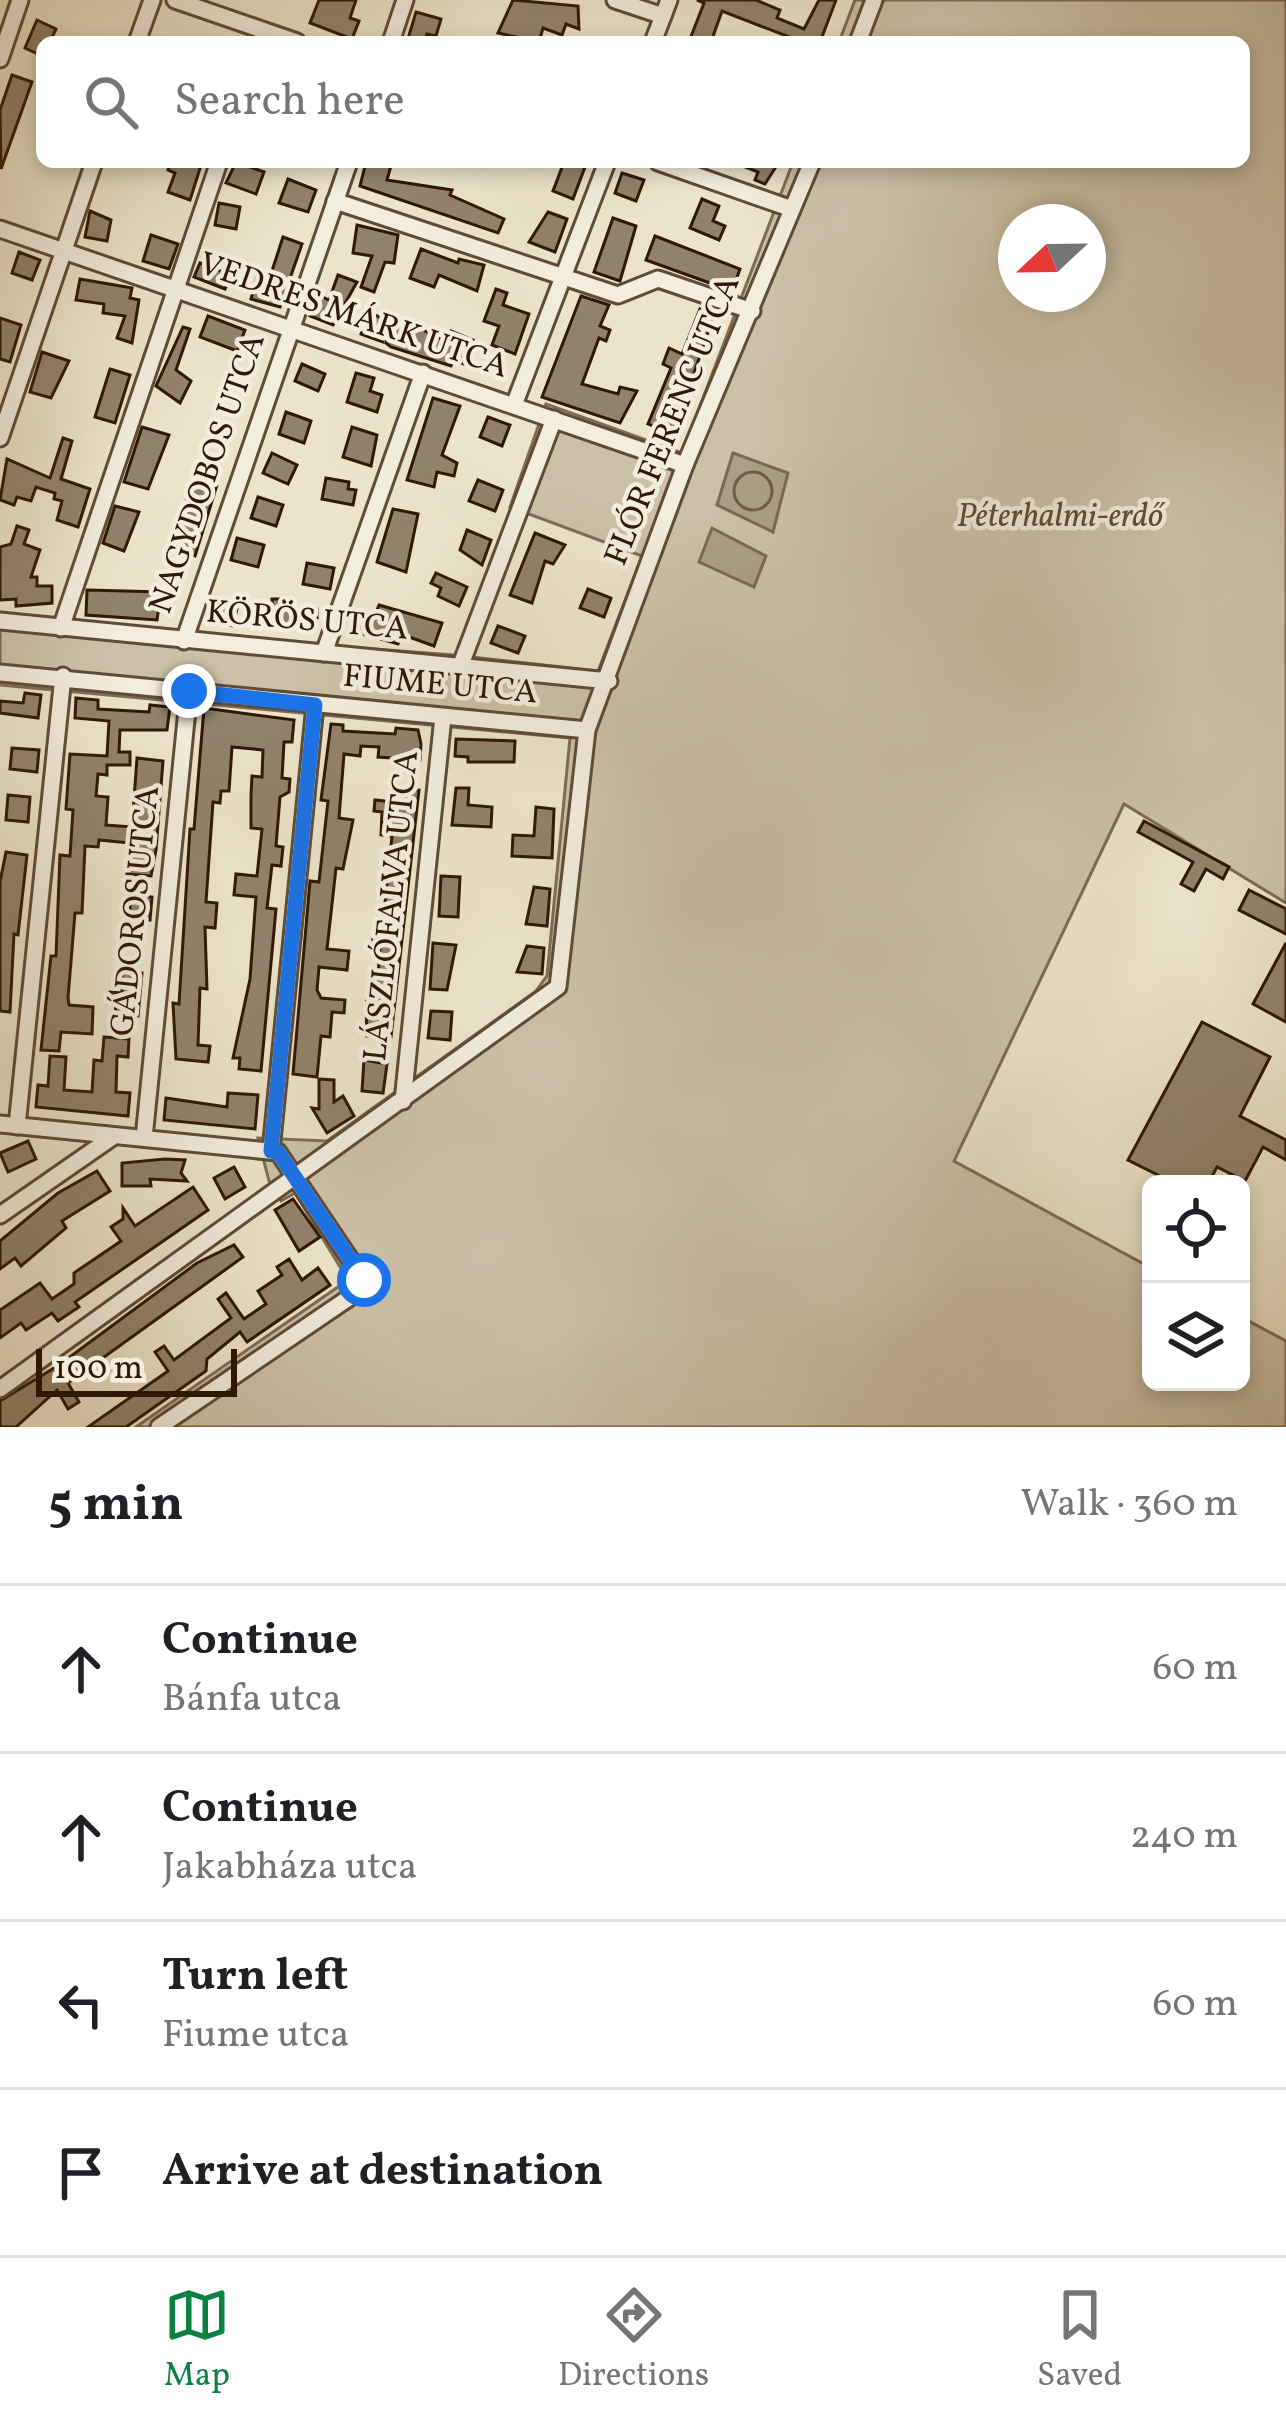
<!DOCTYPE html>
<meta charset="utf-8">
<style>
:root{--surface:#fff;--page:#f6f6f6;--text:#202124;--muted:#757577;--line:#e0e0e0;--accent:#0b8043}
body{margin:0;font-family:Vollkorn,serif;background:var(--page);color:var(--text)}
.controls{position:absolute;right:36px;bottom:36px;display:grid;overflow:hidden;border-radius:18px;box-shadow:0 6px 18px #0003}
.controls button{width:108px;height:108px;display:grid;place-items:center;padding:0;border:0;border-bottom:3px solid var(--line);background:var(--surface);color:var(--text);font:60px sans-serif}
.compass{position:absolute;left:998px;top:204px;width:108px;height:108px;border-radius:50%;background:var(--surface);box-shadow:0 6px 18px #0003;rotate:248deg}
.scale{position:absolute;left:36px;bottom:30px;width:201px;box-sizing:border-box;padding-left:12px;border:6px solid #301804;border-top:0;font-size:33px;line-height:42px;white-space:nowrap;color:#301804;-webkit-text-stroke:9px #f2eddd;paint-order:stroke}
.stop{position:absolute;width:36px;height:36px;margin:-27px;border:9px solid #1a73e8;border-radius:50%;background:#fff}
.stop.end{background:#1a73e8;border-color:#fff;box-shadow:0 3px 12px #0008}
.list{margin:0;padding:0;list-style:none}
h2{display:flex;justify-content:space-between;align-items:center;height:156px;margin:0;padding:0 48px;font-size:51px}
h2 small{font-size:39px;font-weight:400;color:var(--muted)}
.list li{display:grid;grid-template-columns:78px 1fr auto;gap:36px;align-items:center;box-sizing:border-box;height:168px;padding:0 48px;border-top:3px solid var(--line)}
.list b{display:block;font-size:45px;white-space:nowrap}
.list p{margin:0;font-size:39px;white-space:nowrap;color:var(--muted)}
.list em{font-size:39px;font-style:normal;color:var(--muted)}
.icon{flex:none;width:66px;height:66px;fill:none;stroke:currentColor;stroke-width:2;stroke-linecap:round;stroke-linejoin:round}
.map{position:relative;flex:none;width:1286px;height:1427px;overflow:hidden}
.search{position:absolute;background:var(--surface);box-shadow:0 6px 18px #0003;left:36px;right:36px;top:36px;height:132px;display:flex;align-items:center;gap:30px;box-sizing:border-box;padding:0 42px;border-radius:18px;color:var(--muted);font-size:45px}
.sheet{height:828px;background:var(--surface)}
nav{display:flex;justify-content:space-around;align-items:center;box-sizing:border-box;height:168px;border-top:3px solid var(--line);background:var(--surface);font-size:33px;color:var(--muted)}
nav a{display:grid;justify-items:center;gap:6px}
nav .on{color:var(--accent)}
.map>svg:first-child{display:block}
.green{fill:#cbc1a8;stroke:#7e6c56;stroke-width:3;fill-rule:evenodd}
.water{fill:#ab9f87;stroke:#7a6953;stroke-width:3}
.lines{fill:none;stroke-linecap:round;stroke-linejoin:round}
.shore{stroke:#6e5c46;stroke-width:3}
.building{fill:#91826b;stroke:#301804;stroke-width:3}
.minor-casing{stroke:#5f4b36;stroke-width:21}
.minor{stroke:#f2eddd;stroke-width:15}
.route{stroke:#1a73e8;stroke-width:15}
.labels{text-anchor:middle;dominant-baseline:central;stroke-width:9;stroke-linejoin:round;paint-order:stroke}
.street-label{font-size:33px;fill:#301804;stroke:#f2eddd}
.park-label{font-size:33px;font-style:italic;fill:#5e4b35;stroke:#f2eddd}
</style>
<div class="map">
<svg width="1286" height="1427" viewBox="0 0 1286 1427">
<rect width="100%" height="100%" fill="#ebe4ca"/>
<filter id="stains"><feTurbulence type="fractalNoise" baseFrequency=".00167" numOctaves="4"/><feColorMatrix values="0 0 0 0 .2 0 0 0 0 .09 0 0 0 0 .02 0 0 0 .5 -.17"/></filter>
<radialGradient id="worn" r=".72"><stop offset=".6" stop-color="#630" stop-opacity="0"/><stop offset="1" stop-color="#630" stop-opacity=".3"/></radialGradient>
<path class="green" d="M855 0H1286V903L1124 804 954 1161 1151 1268V1382H1241V1317L1286 1341V1427H136L348 1280 295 1193 281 1201 269 1181 258 1138 327 1141 536 991 547 976 570 738 0 685V621L454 655 598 671 642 556 510 507 546 404 682 453 793 162H1244V42H839ZM1016 222H1088V294H1016Z"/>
<g class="water">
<polygon points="733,453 788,473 773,532 717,505"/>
<polygon points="712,528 766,556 754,587 699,562"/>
</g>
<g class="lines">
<circle class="shore" cx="753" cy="491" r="19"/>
</g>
<g class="building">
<polygon points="319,0 356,0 350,18 359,21 352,39 310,23"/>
<polygon points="513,0 578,6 579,29 566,24 562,35 543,28 539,42 498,33"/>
<polygon points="697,0 756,0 780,10 777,18 804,29 819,0 836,0 820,42 802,42 722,11 711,42 699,42 690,39 704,3"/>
<polygon points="416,12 441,19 436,36 427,34 425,42 407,42"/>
<polygon points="37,20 56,29 50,42 42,42 42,56 25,48"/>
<polygon points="12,75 32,82 1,169 0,110"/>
<polygon points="171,162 202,162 190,200 168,192 175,173 168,170"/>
<polygon points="236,162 264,172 256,194 226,183"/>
<polygon points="366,162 392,162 387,180 452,190 450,195 504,219 498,233 360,186"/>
<polygon points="564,162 585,167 573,199 553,191"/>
<polygon points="733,162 779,162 765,184 755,180 758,172"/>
<polygon points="622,173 644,180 636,201 615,193"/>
<polygon points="288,179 316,190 308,212 279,203"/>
<polygon points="702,199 719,206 713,221 725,226 719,240 690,228"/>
<polygon points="219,203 240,207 236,229 215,225"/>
<polygon points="90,211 111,220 107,241 85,237"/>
<polygon points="548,212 567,219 555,252 529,242"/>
<polygon points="613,218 636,226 620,281 594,272"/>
<polygon points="357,225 398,235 394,263 385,262 374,292 361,287 372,256 353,253"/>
<polygon points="151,235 178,244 169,269 143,261"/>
<polygon points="655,236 740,269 732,291 646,260"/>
<polygon points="283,237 302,244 280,307 251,299 258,273 270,277"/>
<polygon points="421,249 458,263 459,259 484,265 477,291 439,275 434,287 410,278"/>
<polygon points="19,252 40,260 32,280 12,273"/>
<polygon points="200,263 231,275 225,289 194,277"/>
<polygon points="338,275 357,282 333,325 310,316 318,295 329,300"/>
<polygon points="80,279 132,288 130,298 139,300 132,343 117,338 125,316 103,313 104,304 76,300"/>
<polygon points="496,289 507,293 503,305 529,314 515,354 492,345 499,326 484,321"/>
<polygon points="581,296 609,305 600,326 610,330 606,341 599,338 582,384 618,394 620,387 637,391 620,423 542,397"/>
<polygon points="700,309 714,315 673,434 648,424 671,368 663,364 669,348 682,354"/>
<polygon points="368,313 386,319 383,342 361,334"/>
<polygon points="208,316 245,330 237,351 200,337"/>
<polygon points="0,318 21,325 10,362 0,359"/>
<polygon points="401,319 447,342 451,331 473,340 464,364 454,360 451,366 391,347 386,343 394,322"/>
<polygon points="183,327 190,329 176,370 191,381 180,403 156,386"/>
<polygon points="42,352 69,361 51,398 30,392"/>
<polygon points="302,364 325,374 318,391 295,381"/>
<polygon points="110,369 130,375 115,423 95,417"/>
<polygon points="356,373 374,378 370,391 382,395 377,412 347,402"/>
<polygon points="433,398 460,406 442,455 457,463 454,476 437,472 434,487 407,480"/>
<polygon points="286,412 311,421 304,443 279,434"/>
<polygon points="488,417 510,425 502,446 480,437"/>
<polygon points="142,427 169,435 148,489 124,482"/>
<polygon points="352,427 377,435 371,466 343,457"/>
<polygon points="63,438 72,441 61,479 90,489 78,527 57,520 62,501 54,499 55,493 36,487 31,501 17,497 14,505 0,500 7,459 50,478"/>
<polygon points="272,453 297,465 288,484 263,473"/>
<polygon points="197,477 217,485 195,556 173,550 173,530"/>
<polygon points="326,478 349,482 348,489 356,490 353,505 322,499"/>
<polygon points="478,480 503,490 495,511 469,501"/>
<polygon points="258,497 283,505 276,526 251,518"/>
<polygon points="115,506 139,512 124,551 103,543"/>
<polygon points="393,509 418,514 406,572 377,562"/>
<polygon points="17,526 29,530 24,544 40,550 31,577 37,577 37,586 52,586 52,603 16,606 16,599 0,600 0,547 11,544"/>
<polygon points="467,530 491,540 482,565 460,550"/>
<polygon points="535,533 565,545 553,564 545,561 532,603 510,595"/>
<polygon points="237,538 264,545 258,567 231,560"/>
<polygon points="307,563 334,568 330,589 303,584"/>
<polygon points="436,573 467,587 459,606 438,596 441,588 431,583"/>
<polygon points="588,589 611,598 604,617 580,608"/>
<polygon points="87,590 161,592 157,620 86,615"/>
<polygon points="214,598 238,604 233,626 209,620"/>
<polygon points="272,599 292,599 293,609 317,609 317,618 291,619 292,627 273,628"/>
<polygon points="379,605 442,623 434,646 401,634 398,644 352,631 358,610 375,615"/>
<polygon points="498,626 525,636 518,653 491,643"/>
<polygon points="25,693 41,695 38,718 0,713 0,701 23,703"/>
<polygon points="76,698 98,700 98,709 149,712 150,705 170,707 167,730 120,730 119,752 130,752 130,765 107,765 107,775 98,774 96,796 108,797 106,825 132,827 137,758 163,761 156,850 151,876 127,874 130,843 99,840 98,847 85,846 82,913 75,913 68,998 69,1005 93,1007 92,1034 61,1032 59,1051 41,1050 51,956 56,956 60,855 70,856 73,810 66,809 70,754 107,756 109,721 75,718"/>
<polygon points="204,708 294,720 292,742 284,742 282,778 290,779 289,792 280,797 276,846 283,847 281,866 272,865 267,908 276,909 261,1071 239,1069 240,1058 233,1058 250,979 256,897 234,895 236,874 257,876 262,829 251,828 251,795 252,776 262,777 263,750 232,747 229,791 221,791 220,803 213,802 206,902 217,903 215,928 205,927 207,989 200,988 198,1045 210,1046 208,1062 176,1059 173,1003 179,1004 190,829 194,829"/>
<polygon points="331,724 343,725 343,731 395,734 396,728 418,730 421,744 420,760 378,757 379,747 361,746 360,756 344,754 339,818 353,820 343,869 336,868 327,949 349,951 347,970 319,967 317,990 321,998 345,1000 344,1013 332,1012 330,1037 321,1036 317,1077 293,1074 310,881 319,882 328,801 321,800"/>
<polygon points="456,739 515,741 514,762 468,762 468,757 455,756"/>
<polygon points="12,748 39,750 37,772 10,769"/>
<polygon points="395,788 419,790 391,1037 367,1036 366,1008 368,989 377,990 380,948 372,947 375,921 383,922 392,836 381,835 382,812 374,811 375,800 394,802"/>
<polygon points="456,788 469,788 468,805 492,807 491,827 452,825"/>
<polygon points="8,795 30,797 28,822 6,820"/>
<polygon points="536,807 554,809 552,858 512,856 513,835 534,836"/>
<polygon points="1144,821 1229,867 1223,879 1206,869 1194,891 1181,884 1193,862 1138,832"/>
<polygon points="6,852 27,855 18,935 14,934 10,1012 0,1011 0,882"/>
<polygon points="441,876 460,877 458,917 439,916"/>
<polygon points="534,887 550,889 547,926 526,924"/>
<polygon points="1249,890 1286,909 1286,934 1239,910"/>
<polygon points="131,895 152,897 150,920 129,918"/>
<polygon points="433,943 456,945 447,990 430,989"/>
<polygon points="1286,943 1286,1022 1253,1004"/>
<polygon points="527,946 544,948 542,974 517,972"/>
<polygon points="122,973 142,973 138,1016 115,1014 116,1004 109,1003 110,992 122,993"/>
<polygon points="431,1011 452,1012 450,1040 428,1038"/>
<polygon points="1202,1022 1270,1057 1240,1116 1286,1140 1286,1160 1263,1147 1245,1181 1217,1167 1208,1184 1176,1184 1128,1160"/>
<polygon points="104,1037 129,1039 128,1057 117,1056 116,1092 130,1093 128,1116 36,1107 38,1085 48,1086 50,1056 66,1057 64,1090 92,1092 94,1060 102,1061"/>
<polygon points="364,1060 387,1064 383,1093 362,1091"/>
<polygon points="319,1079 334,1080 334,1102 343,1096 354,1116 327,1133 312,1108 319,1109"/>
<polygon points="228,1093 258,1095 255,1129 164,1120 166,1098 227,1107"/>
<polygon points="28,1141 36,1159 8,1172 0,1153"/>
<polygon points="165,1159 185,1160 181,1173 187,1181 150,1179 151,1186 122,1186 122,1163"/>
<polygon points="234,1167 245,1187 225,1199 214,1178"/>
<polygon points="97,1171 110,1191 62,1221 66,1228 21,1266 15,1258 0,1269 0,1241 58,1193"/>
<polygon points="193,1187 208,1210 75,1302 79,1307 58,1321 52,1313 26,1330 21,1323 0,1338 0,1310 40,1283 52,1299 74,1284 74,1273 121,1241 111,1227 123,1219 123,1208 135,1226"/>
<polygon points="293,1199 320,1237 299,1251 275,1210"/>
<polygon points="234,1245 243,1257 68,1383 79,1402 68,1409 57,1390 16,1427 0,1427 0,1401 59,1365 197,1263"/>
<polygon points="289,1259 302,1280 318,1268 330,1285 247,1342 240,1332 207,1359 206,1371 126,1427 88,1427 168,1371 155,1352 164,1346 174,1360 231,1318 218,1299 226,1293 244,1319 266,1304 258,1291 282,1275 277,1267"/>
</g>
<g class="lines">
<g class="minor-casing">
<g id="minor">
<polyline points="175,0 297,42"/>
<polyline points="615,0 663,16"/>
<polyline points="137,42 152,0"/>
<polyline points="391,42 405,0"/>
<polyline points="653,42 669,0"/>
<polyline points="858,42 874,0"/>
<polyline points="0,59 20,0"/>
<polyline points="658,162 792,209"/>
<polyline points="335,201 618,295 658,279 752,311"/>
<polyline points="0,229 685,465"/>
<polyline points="514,405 607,162"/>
<polyline points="0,438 94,162"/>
<polyline points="0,621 609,681"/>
<polyline points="61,628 219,162"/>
<polyline points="184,641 349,162"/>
<polyline points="324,653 423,373"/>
<polyline points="460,667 554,419"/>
<polyline points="0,673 587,730"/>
<polyline points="403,1101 443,717"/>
<polyline points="0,1124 278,1152 364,1280 362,1289 159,1427"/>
<polyline points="17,1126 63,676"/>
<polyline points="144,1138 189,690"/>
<polyline points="271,1151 315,705"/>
<polyline points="0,1215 114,1136"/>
<polyline points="0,1389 558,987 587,730 685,465 812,162"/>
</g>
</g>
<use href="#minor" class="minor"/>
</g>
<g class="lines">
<polyline class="route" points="189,691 315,705 271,1151 278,1152 364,1280"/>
</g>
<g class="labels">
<g class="street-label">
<text transform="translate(353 317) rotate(19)">VEDRES MÁRK UTCA</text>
<text transform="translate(674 421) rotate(-68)">FLÓR FERENC UTCA</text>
<text transform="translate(209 474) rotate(-71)">NAGYDOBOS UTCA</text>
<text transform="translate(307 622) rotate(5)">KÖRÖS UTCA</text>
<text transform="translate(440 686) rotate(5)">FIUME UTCA</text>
<text transform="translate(393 906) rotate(-84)">LÁSZLÓFALVA UTCA</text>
<text transform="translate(137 911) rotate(-84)">GÁDOROS UTCA</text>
</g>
<g class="park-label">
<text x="1060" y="518">Péterhalmi-erdő</text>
</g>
</g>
<rect width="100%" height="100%" filter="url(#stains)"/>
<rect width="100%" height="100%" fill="url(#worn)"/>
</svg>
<div class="controls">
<button><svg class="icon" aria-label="locate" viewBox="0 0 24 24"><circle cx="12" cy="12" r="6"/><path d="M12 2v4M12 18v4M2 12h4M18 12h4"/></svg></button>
<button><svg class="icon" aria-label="layers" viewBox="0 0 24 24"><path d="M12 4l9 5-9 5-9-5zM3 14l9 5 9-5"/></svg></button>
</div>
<svg class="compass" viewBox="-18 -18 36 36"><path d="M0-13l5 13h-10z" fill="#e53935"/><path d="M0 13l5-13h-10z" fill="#757577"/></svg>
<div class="scale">100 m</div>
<div class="stop" style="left:364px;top:1280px"></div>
<div class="stop end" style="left:189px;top:691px"></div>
<div class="search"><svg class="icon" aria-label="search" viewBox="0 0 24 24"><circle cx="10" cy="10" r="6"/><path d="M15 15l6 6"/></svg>Search here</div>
</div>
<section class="sheet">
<h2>5 min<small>Walk · 360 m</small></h2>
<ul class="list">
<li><svg class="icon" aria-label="ahead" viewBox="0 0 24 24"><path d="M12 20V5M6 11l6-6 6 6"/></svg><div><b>Continue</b><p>Bánfa utca</p></div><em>60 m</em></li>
<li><svg class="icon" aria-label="ahead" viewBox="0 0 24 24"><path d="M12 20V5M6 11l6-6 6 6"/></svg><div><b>Continue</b><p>Jakabháza utca</p></div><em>240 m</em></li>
<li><svg class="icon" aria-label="left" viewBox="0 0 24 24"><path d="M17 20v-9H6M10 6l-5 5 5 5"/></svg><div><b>Turn left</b><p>Fiume utca</p></div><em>60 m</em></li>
<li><svg class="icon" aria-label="arrive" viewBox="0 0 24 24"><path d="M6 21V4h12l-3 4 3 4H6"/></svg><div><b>Arrive at destination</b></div></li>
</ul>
</section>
<nav>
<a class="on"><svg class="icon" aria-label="map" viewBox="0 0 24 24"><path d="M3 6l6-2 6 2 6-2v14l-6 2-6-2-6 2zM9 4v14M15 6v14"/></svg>Map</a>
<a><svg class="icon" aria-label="directions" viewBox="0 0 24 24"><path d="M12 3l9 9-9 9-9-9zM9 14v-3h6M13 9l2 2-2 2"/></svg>Directions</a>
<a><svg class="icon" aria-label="saved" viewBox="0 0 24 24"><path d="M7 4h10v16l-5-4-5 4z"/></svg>Saved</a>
</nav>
